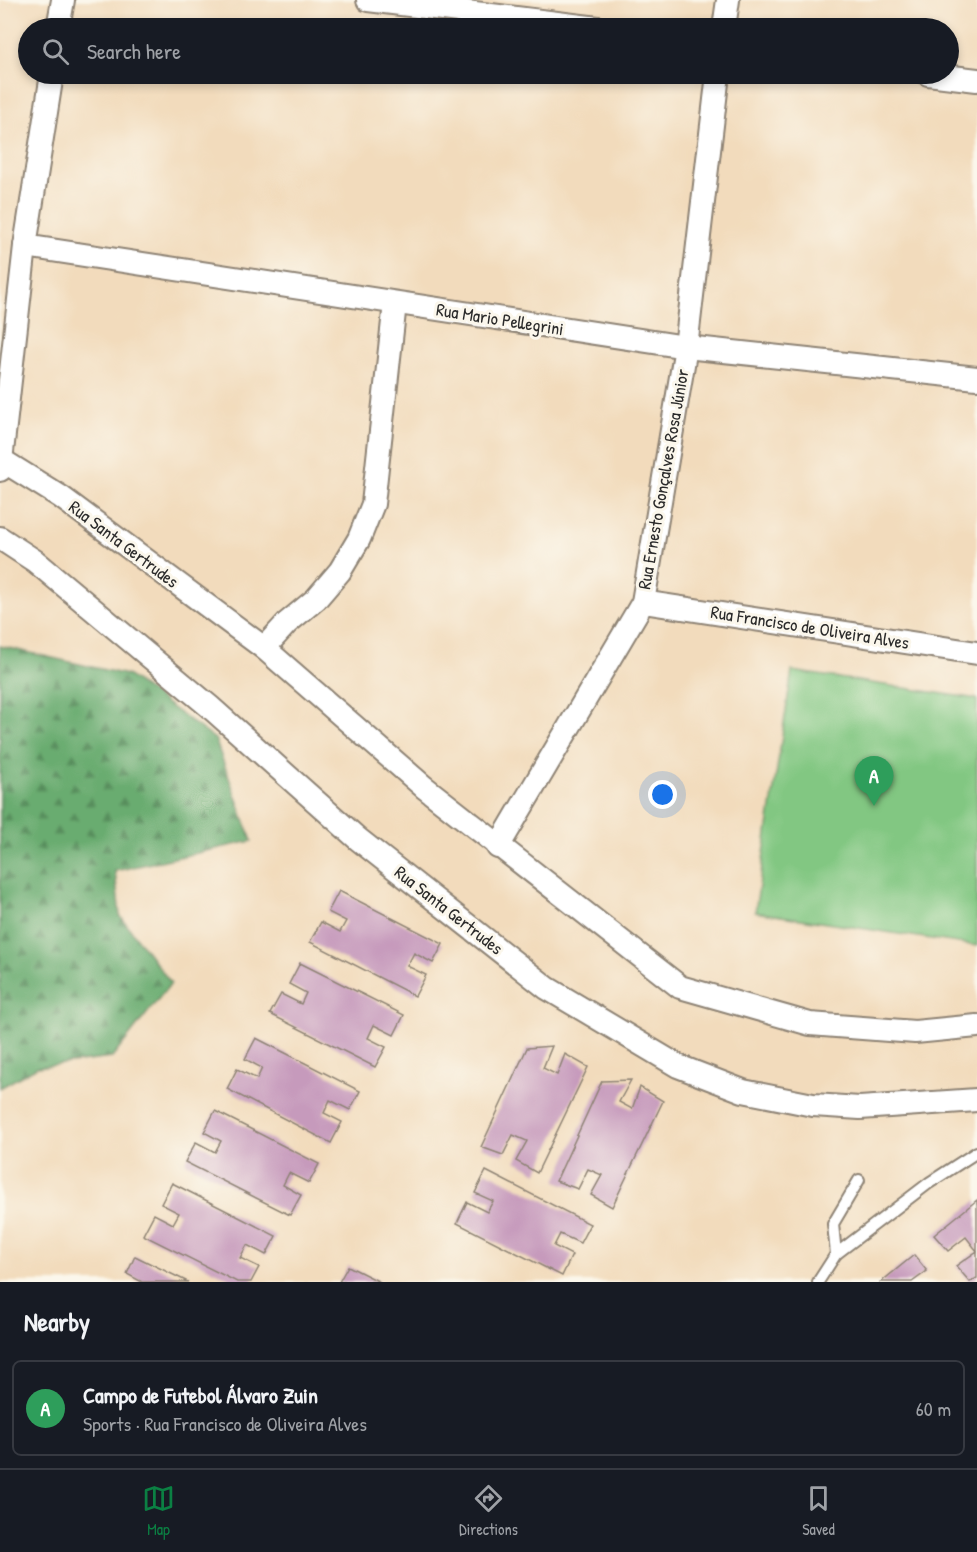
<!DOCTYPE html>
<meta charset="utf-8">
<style>
:root{--surface:#171b24;--page:#20242c;--text:#f1f3f6;--muted:#9ea1a6;--line:#363941;--accent:#0b8043}
body{margin:0;font-family:"Patrick Hand",sans-serif;background:var(--page);color:var(--text)}
.you{position:absolute;left:663px;top:795px;width:21px;height:21px;margin:-15px;border:4px solid #fff;border-radius:50%;background:#1a73e8;box-shadow:0 0 0 9px #1a73e833}
.badge{display:grid;place-items:center;width:39px;height:39px;border-radius:50%;background:var(--accent);color:#fff;font-size:20px;font-weight:700}
.pin{position:absolute;translate:-50% -50px;filter:drop-shadow(0 2px 3px #0008)}
.pin::after{content:'';position:absolute;top:32px;width:21px;height:18px;background:inherit;clip-path:polygon(0 0,100% 0,50% 100%)}
.list{margin:0;padding:0;list-style:none}
h2{display:flex;justify-content:space-between;align-items:center;height:78px;margin:0;padding:0 24px;font-size:26px}
h2 small{font-size:20px;font-weight:400;color:var(--muted)}
.list li{display:grid;grid-template-columns:39px 1fr auto;gap:18px;align-items:center;box-sizing:border-box;height:96px;margin:0 12px 12px;padding:0 12px;border:2px solid var(--line);border-radius:9px}
.list b{display:block;font-size:22px;white-space:nowrap}
.list p{margin:0;font-size:20px;white-space:nowrap;color:var(--muted)}
.list em{font-size:20px;font-style:normal;color:var(--muted)}
.icon{flex:none;width:33px;height:33px;fill:none;stroke:currentColor;stroke-width:2;stroke-linecap:round;stroke-linejoin:round}
.map{position:relative;flex:none;width:977px;height:1282px;overflow:hidden}
.search{position:absolute;background:var(--surface);box-shadow:0 3px 9px #0003;left:18px;right:18px;top:18px;height:66px;display:flex;align-items:center;gap:15px;box-sizing:border-box;padding:0 21px;border-radius:33px;color:var(--muted);font-size:22px}
.sheet{height:186px;background:var(--surface)}
nav{display:flex;justify-content:space-around;align-items:center;box-sizing:border-box;height:84px;border-top:2px solid var(--line);background:var(--surface);font-size:16px;color:var(--muted)}
nav a{display:grid;justify-items:center;gap:3px}
nav .on{color:var(--accent)}
.map>svg:first-child{display:block}
.green{fill:#82c782;stroke:#567956;stroke-width:1.5}
.forest{fill:url(#forest-firs);stroke:#4a6c4e;stroke-width:1.5}
.building{fill:#c69abc}
.lines{fill:none;stroke-linecap:round;stroke-linejoin:round}
.lane-casing{stroke:#8e8374;stroke-width:14}
.street-casing{stroke:#8e8374;stroke-width:26}
.lane{stroke:#fff;stroke-width:10}
.street{stroke:#fff;stroke-width:22}
.labels{text-anchor:middle;dominant-baseline:central;stroke-width:6;stroke-linejoin:round;paint-order:stroke}
.street-label{font-size:18px;fill:#2b2b2b;stroke:#fbf7ec}
</style>
<div class="map">
<svg width="977" height="1282" viewBox="0 0 977 1282">
<defs>
<pattern id="forest-firs" width="22" height="20" patternUnits="userSpaceOnUse" patternTransform="scale(1.5)"><rect width="22" height="20" fill="#69ac70"/><path d="M5 1l3.5 6h-7zM16 11l3.5 6h-7z" fill="#578c5c"/></pattern>
</defs>
<rect width="100%" height="100%" fill="#fbf7ec"/>
<filter id="ink" filterUnits="userSpaceOnUse"><feTurbulence type="fractalNoise" baseFrequency=".0167" numOctaves="2"/><feDisplacementMap in="SourceGraphic" scale="12" xChannelSelector="R" yChannelSelector="G"/><feConvolveMatrix kernelMatrix="1 2 1 2 8 2 1 2 1" color-interpolation-filters="sRGB"/></filter>
<filter id="wash" filterUnits="userSpaceOnUse"><feTurbulence type="fractalNoise" baseFrequency=".008" numOctaves="4" result="noise"/><feDisplacementMap in="SourceGraphic" scale="24" xChannelSelector="R" yChannelSelector="G"/><feGaussianBlur stdDeviation="1.35" result="paint"/><feColorMatrix in="noise" values="0 0 0 0 0 0 0 0 0 0 0 0 0 0 0 0 0 1.4 0 .05"/><feComposite in="paint" operator="in"/></filter>
<g filter="url(#wash)">
<rect width="100%" height="100%" fill="#f2dbbc"/>
<polygon class="green" points="792,671 977,699 977,946 755,912"/>
<polygon class="forest" points="0,646 127,675 215,739 252,841 115,871 120,916 171,983 112,1058 37,1067 0,1088"/>
<g id="blocks">
<g class="building">
<polygon points="339,891 443,944 433,963 414,953 407,966 426,975 415,996 310,942 321,922 340,932 346,921 328,912"/>
<polygon points="300,963 404,1015 394,1035 374,1025 368,1038 386,1047 375,1067 270,1014 281,994 301,1004 306,993 289,984"/>
<polygon points="256,1038 360,1091 350,1110 330,1100 324,1113 342,1122 331,1143 227,1089 237,1069 257,1079 262,1068 245,1059"/>
<polygon points="552,1046 543,1068 557,1075 565,1054 588,1067 537,1173 516,1161 527,1141 513,1135 503,1155 481,1147 527,1048"/>
<polygon points="631,1080 619,1102 632,1109 640,1087 663,1101 612,1207 591,1195 602,1175 588,1169 578,1189 556,1181 602,1081"/>
<polygon points="215,1111 319,1164 309,1183 289,1173 283,1185 301,1195 290,1215 185,1162 196,1142 215,1152 221,1141 204,1132"/>
<polygon points="486,1171 590,1224 580,1243 560,1234 554,1246 572,1255 562,1276 457,1223 467,1202 487,1212 493,1201 475,1193"/>
<polygon points="172,1183 276,1236 266,1255 247,1245 240,1258 259,1267 251,1282 237,1282 143,1235 154,1214 173,1224 179,1213 161,1204"/>
<polygon points="977,1200 977,1278 970,1282 956,1266 977,1251 966,1237 948,1251 934,1235"/>
<polygon points="914,1255 927,1271 912,1282 881,1282"/>
<polygon points="135,1256 188,1282 142,1282 127,1274"/>
<polygon points="348,1266 380,1282 339,1282"/>
</g>
</g>
</g>
<g filter="url(#ink)">
<use href="#blocks" fill-opacity="0" stroke="#8e8374" stroke-width="1.5"/>
<g class="lines">
<g class="lane-casing">
<g id="lane">
<polyline points="836,1254 833,1224 859,1180"/>
<polyline points="818,1282 836,1254 929,1183 977,1152"/>
</g>
</g>
<g class="street-casing">
<g id="street">
<polyline points="368,0 598,28"/>
<polyline points="58,28 63,0"/>
<polyline points="724,28 728,0"/>
<polyline points="928,74 977,80"/>
<polyline points="25,246 686,347 977,378"/>
<polyline points="0,459 61,497 264,648 424,787 680,987 810,1024 915,1032 977,1026"/>
<polyline points="0,470 25,246 52,74"/>
<polyline points="0,538 35,561 210,707 358,839 547,988 678,1066 743,1091 813,1105 860,1108 977,1100"/>
<polyline points="643,602 977,653"/>
<polyline points="264,648 287,623 316,599 340,571 359,539 373,504 395,303"/>
<polyline points="498,847 643,602 686,347 718,74"/>
</g>
</g>
<use href="#lane" class="lane"/>
<use href="#street" class="street"/>
</g>
</g>
<g class="labels">
<g class="street-label">
<text transform="translate(500 319) rotate(9)">Rua Mario Pellegrini</text>
<text transform="translate(663 479) rotate(-80)">Rua Ernesto Gonçalves Rosa Júnior</text>
<text transform="translate(124 544) rotate(37)">Rua Santa Gertrudes</text>
<text transform="translate(810 627) rotate(9)">Rua Francisco de Oliveira Alves</text>
<text transform="translate(449 910) rotate(38)">Rua Santa Gertrudes</text>
</g>
</g>
</svg>
<div class="you"></div>
<div class="pin badge" style="left:874px;top:806px;background:#2e9e5b">A</div>
<div class="search"><svg class="icon" aria-label="search" viewBox="0 0 24 24"><circle cx="10" cy="10" r="6"/><path d="M15 15l6 6"/></svg>Search here</div>
</div>
<section class="sheet">
<h2>Nearby<small></small></h2>
<ul class="list">
<li><span class="badge" style="background:#2e9e5b">A</span><div><b>Campo de Futebol Álvaro Zuin</b><p>Sports · Rua Francisco de Oliveira Alves</p></div><em>60 m</em></li>
</ul>
</section>
<nav>
<a class="on"><svg class="icon" aria-label="map" viewBox="0 0 24 24"><path d="M3 6l6-2 6 2 6-2v14l-6 2-6-2-6 2zM9 4v14M15 6v14"/></svg>Map</a>
<a><svg class="icon" aria-label="directions" viewBox="0 0 24 24"><path d="M12 3l9 9-9 9-9-9zM9 14v-3h6M13 9l2 2-2 2"/></svg>Directions</a>
<a><svg class="icon" aria-label="saved" viewBox="0 0 24 24"><path d="M7 4h10v16l-5-4-5 4z"/></svg>Saved</a>
</nav>
